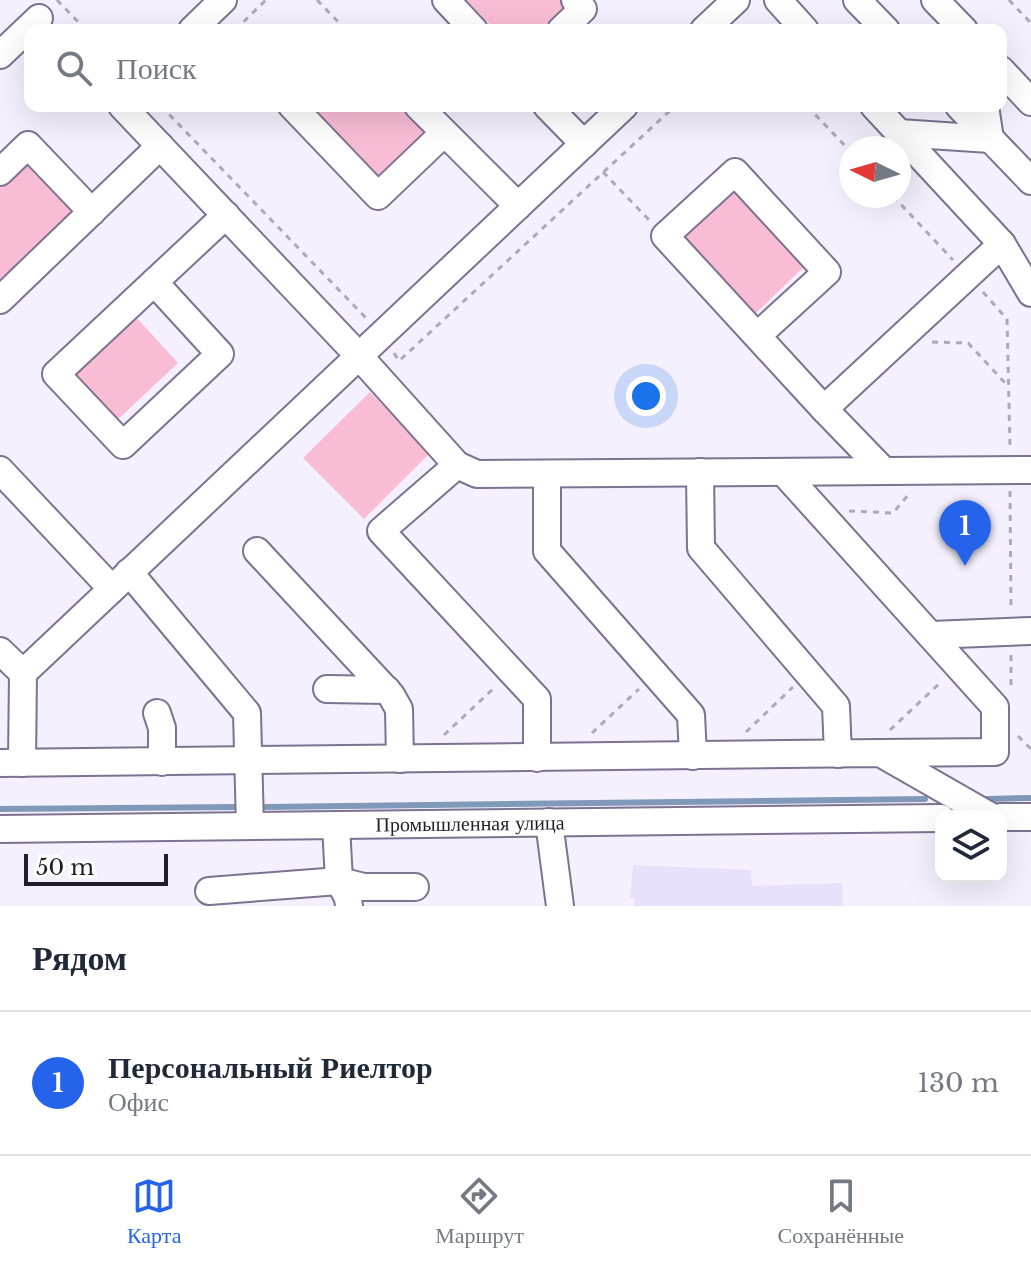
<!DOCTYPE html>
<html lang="ru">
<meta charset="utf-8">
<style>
:root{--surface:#fff;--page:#f6f6f7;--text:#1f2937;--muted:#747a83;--line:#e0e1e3;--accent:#2563eb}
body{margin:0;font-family:"Libre Baskerville",serif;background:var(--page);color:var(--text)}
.controls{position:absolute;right:24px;bottom:24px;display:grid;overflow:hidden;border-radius:16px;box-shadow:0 8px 32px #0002}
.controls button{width:72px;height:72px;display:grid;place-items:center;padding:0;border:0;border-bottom:2px solid var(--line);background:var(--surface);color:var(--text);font:40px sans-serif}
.compass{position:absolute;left:839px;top:136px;width:72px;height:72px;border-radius:50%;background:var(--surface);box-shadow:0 8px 32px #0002;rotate:275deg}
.scale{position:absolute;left:24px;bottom:20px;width:144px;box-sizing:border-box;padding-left:8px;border:4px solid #221e2a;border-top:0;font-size:22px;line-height:28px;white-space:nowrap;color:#221e2a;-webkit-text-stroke:6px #fff;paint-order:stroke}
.you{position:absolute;left:646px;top:396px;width:28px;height:28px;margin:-20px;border:6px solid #fff;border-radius:50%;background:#1a73e8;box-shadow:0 0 0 12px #1a73e833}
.badge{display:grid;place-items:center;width:52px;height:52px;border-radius:50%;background:var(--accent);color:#fff;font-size:26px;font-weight:700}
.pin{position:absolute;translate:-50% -66px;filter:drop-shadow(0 2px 4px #0008)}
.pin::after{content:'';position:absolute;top:42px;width:28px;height:24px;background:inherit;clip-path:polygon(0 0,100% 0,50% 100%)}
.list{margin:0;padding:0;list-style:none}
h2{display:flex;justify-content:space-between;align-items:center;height:104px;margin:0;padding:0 32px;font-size:34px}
h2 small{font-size:26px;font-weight:400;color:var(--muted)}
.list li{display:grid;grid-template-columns:52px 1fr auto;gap:24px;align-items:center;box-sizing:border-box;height:144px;padding:0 32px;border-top:2px solid var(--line)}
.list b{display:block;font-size:30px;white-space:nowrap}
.list p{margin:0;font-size:26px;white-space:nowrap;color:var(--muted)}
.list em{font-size:26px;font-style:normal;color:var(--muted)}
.icon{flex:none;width:44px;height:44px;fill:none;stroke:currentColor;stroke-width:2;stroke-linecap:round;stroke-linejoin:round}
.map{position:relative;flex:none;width:1031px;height:906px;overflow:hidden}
.search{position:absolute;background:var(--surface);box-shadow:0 8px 32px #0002;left:24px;right:24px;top:24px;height:88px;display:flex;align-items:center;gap:20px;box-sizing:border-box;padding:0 28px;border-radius:16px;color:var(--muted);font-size:30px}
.sheet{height:248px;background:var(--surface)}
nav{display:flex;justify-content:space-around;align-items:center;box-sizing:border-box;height:112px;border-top:2px solid var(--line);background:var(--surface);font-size:22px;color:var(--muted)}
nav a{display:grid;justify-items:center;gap:4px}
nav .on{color:var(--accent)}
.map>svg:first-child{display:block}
.built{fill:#e9e0f9}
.green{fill:#f8bdd5}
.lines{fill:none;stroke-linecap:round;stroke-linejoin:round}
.stream{stroke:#8099b9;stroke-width:6}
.minor-casing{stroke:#7d7290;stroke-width:30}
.path{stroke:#ada9b6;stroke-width:3;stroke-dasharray:6 6;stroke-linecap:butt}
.minor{stroke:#fff;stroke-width:26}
.labels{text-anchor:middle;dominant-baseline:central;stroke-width:6;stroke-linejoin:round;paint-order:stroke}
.street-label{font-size:20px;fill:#221e2a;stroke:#fff}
</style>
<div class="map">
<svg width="1031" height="906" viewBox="0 0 1031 906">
<rect width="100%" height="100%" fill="#f4f0fd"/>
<polygon class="built" points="633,865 751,870 752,886 842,883 843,906 634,906 635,899 630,898"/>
<g class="green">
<polygon points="467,0 560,0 566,6 540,30 495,30"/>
<polygon points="307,106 400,106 427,134 378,181"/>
<polygon points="27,163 73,213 0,281 0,188"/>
<polygon points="733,182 809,262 755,314 679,234"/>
<polygon points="133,314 178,363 113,424 67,375"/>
<polygon points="370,392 430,453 364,519 303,458"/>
</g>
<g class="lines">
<g class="stream">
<polyline points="987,799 1031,798"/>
<polyline points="266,807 925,799"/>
<polyline points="0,809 238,807"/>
</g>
<g class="minor-casing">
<g id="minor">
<polyline points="446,0 474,30"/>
<polyline points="778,0 805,30"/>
<polyline points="857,0 886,30"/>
<polyline points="935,0 964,30"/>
<polyline points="192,30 223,0"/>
<polyline points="561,30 583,9 575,0"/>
<polyline points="704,30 736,0"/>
<polyline points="0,55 39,18"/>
<polyline points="1001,70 1031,102"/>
<polyline points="122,106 359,356 457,465 477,474 1031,470"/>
<polyline points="292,106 378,196 444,133"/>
<polyline points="418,106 518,206"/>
<polyline points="547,106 584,144"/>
<polyline points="874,106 1002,244 1031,293"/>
<polyline points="959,106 1031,181"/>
<polyline points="899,133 990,139 985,106"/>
<polyline points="0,172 28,145 92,212"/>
<polyline points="154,282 220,354 123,445 56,374 226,215"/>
<polyline points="0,300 160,146"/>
<polyline points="757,336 827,272 735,172 665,236 824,409 1002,244"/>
<polyline points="824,409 884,471"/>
<polyline points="457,465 381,531 537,699 537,758"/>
<polyline points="0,470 112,589"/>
<polyline points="700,472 701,548 836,706 838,754"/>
<polyline points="547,474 547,551 691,715 693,756"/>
<polyline points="785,474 995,707 995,752 880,753"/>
<polyline points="257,551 391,695 399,709 400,759"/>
<polyline points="129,572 247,713 250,826"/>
<polyline points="931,635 1031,631"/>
<polyline points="0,651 23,673"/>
<polyline points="327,689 387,690"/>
<polyline points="157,713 162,728 162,762"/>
<polyline points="0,763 880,753 990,816"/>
<polyline points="22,763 23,673 624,106"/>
<polyline points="1001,817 1031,817"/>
<polyline points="549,822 560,906"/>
<polyline points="336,825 339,881 348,898 349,906"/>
<path id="s1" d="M0 829 941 818"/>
<polyline points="209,891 339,881 364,887 415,887"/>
</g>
</g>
<g class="path">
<polyline points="57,0 86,30"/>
<polyline points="317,0 346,30"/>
<polyline points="1009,0 1031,23"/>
<polyline points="235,30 266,0"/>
<polyline points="161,106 367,319"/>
<polyline points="807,106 851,152"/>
<polyline points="603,172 650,221"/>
<polyline points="893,196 953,260"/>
<polyline points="983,292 1007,319 1010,447"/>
<polyline points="932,342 968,343 1007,385"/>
<polyline points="394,353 399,361 675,106"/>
<polyline points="1010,491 1011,611"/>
<polyline points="849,511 893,513 909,494"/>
<polyline points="1011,655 1011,691"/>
<polyline points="890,730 942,681"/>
<polyline points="746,732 793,687"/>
<polyline points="592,733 639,689"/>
<polyline points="444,735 494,688"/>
<polyline points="1018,736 1031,749"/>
</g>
<use href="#minor" class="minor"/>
</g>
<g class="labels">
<g class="street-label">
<text stroke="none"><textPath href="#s1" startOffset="470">Промышленная улица</textPath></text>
</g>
</g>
</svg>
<div class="controls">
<button><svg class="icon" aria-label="layers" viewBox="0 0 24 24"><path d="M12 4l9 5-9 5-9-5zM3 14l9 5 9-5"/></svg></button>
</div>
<svg class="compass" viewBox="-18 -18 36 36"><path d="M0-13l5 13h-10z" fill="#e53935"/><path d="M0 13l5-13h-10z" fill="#747a83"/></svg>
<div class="scale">50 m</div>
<div class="you"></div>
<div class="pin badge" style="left:965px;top:566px">1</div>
<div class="search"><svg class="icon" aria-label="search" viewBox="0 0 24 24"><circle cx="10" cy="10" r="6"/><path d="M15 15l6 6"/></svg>Поиск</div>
</div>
<section class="sheet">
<h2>Рядом<small></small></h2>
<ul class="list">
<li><span class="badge">1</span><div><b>Персональный Риелтор</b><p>Офис</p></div><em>130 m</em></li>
</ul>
</section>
<nav>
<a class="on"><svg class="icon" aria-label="map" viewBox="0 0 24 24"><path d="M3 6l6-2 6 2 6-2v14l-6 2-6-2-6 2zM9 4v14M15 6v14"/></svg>Карта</a>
<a><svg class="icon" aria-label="directions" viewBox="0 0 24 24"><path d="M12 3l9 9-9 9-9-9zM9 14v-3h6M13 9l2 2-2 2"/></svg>Маршрут</a>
<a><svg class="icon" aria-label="saved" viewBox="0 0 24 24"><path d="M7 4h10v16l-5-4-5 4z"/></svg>Сохранённые</a>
</nav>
